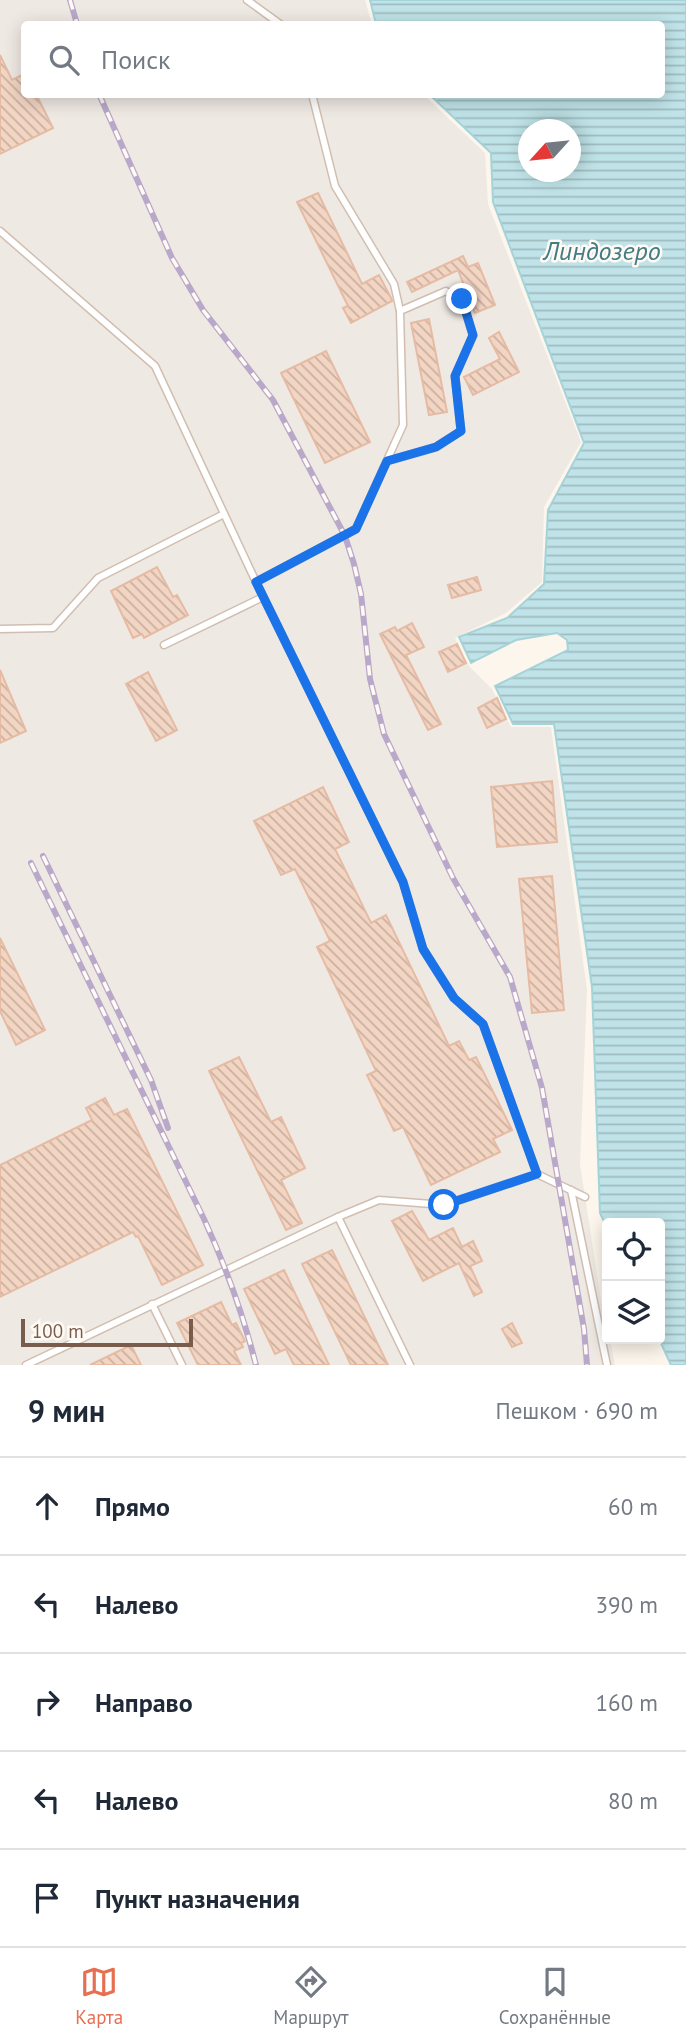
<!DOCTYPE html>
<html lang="ru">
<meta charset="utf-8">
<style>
:root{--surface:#fff;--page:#f2f2f3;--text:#1f2937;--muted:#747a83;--line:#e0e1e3;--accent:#e76f51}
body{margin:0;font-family:"PT Sans",sans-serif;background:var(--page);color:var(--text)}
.controls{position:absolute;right:21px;bottom:21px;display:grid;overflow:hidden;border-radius:7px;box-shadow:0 4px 18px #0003}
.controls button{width:63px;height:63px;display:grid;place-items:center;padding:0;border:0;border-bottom:2px solid var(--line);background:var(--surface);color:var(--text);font:35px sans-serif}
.compass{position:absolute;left:518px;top:119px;width:63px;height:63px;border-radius:50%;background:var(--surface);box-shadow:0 4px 18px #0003;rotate:243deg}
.scale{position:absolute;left:21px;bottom:18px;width:172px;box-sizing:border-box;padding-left:7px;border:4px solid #7a5c4d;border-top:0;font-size:19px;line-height:24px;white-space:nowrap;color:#7a5c4d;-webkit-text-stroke:5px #fffaf3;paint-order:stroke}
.stop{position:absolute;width:21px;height:21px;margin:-16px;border:5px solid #1a73e8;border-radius:50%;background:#fff}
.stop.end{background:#1a73e8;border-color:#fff;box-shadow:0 2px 7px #0008}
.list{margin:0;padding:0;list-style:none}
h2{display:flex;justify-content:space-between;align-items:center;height:91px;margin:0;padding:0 28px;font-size:30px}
h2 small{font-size:23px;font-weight:400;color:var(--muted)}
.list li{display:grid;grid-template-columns:46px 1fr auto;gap:21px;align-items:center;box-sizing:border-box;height:98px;padding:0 28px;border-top:2px solid var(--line)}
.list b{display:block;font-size:26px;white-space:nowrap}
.list em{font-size:23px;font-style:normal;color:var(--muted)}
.icon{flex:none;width:38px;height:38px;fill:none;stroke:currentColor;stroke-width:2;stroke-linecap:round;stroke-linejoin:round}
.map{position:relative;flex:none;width:686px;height:1365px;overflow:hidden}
.search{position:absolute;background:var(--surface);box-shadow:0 4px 18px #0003;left:21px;right:21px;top:21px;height:77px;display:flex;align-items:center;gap:18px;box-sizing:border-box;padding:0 24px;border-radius:7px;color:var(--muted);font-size:26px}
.sheet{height:581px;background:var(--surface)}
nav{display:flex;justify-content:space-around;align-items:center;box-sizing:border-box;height:98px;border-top:2px solid var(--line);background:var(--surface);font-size:19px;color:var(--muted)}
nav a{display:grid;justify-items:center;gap:4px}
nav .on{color:var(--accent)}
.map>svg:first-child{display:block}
.industrial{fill:#efe9e4}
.water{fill:url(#water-rules);stroke:#a5d3da;stroke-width:2;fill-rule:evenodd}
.building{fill:url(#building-back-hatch);stroke:#e6bba3;stroke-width:2}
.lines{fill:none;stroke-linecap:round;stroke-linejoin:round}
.service-casing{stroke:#d1beb0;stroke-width:9}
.service{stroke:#fff;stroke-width:6}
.rail-casing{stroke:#b9a8c9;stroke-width:6}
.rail{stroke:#fffaf3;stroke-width:3.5;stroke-dasharray:10;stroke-linecap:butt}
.route{stroke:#1a73e8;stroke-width:9}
.labels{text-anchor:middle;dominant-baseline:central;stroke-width:5;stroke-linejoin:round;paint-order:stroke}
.water-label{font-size:26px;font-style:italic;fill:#437c86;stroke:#fffaf3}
</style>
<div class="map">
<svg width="686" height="1365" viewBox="0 0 686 1365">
<defs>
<pattern id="water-rules" width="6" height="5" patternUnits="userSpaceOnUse" patternTransform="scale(1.75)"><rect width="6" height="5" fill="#bfe3e8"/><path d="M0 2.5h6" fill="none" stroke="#a0bbbe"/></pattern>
<pattern id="building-back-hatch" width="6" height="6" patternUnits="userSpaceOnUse" patternTransform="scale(1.75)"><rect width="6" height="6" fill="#f3d5c3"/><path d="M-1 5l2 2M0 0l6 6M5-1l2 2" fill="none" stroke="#cab0a1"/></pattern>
</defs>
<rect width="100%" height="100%" fill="#fdf6ec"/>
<polygon class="industrial" points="0,0 365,0 372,24 24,24 24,94 424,95 485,153 488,204 581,442 544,507 542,582 506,613 455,638 469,666 492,689 511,727 551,727 587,990 580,1164 607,1339 610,1339 615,1365 0,1365"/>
<path class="water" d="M370 0H686V1365H671L659 1339 660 1223H607V1228L600 1213 592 987 554 724H513L495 686 568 650 567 640 557 633 516 640 471 663 459 637 507 618 544 584 548 510 584 443 493 202 491 153 430 95 662 94V24H376ZM528 130H570V172H528Z"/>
<g class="building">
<polygon points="0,55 12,80 24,74 24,94 36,94 53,128 0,154"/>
<polygon points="318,193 362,284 379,275 391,298 392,301 351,323 343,308 348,306 297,202"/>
<polygon points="463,256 468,267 478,263 495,305 475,313 458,270 412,292 407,282"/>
<polygon points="429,319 447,412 429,415 411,323"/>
<polygon points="499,332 519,372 473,395 464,377 500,359 489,338"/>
<polygon points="326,351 370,442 325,463 281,373"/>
<polygon points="157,567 173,597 177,595 188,615 144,638 142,634 133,638 111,591"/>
<polygon points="477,577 481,590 452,598 448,585"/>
<polygon points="412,623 424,647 406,655 441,724 428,730 380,634 395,627 397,631"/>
<polygon points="457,644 466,663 448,672 439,652"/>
<polygon points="0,670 26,731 0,743"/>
<polygon points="148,672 177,730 156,741 126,684"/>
<polygon points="497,698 506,719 487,728 478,708"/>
<polygon points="552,781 557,842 497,847 491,787"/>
<polygon points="323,787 349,842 335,849 371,923 386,915 449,1046 459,1041 469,1060 476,1057 512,1130 493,1139 500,1152 431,1185 403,1127 394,1131 367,1075 376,1071 317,947 330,941 295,869 281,875 254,821"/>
<polygon points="552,876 564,1010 532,1013 519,879"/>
<polygon points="0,938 45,1030 16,1045 0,1011"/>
<polygon points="239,1057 271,1122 281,1117 305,1168 281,1180 302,1223 286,1230 209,1071"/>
<polygon points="105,1098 114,1115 127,1109 203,1265 162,1285 138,1236 136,1237 133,1232 0,1297 0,1165 92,1120 86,1108"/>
<polygon points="412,1211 429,1240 453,1228 462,1247 473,1241 482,1261 470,1266 482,1292 474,1296 459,1263 423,1281 392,1221"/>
<polygon points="332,1250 388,1365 351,1365 302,1264"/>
<polygon points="284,1270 329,1365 294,1365 286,1349 275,1354 244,1289"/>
<polygon points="221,1302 232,1325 236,1323 245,1341 241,1343 243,1347 234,1351 241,1365 198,1365 177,1323"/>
<polygon points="512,1323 522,1343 512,1347 502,1329"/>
<polygon points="131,1345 141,1365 90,1365"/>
</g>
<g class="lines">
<g class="service-casing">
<g id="service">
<polyline points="247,0 280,24"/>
<polyline points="0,231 155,366 256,582 356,529 403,425 400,311 394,284 335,186 312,94"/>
<polyline points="387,461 436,447 461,431 455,376 473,336 462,300 446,291 400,311"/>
<polyline points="256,582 403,882 423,949 454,998 483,1024 537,1174 585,1197"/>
<polyline points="0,629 53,628 98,578 224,514"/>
<polyline points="164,645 263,597"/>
<polyline points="571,1190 607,1365"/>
<polyline points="338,1217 379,1200 445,1205 537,1174"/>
<polyline points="152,1304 182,1365"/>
<polyline points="26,1365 338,1217 410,1365"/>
</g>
</g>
<use href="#service" class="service"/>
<g class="rail-casing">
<g id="rail">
<polyline points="70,0 77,24"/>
<polyline points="99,94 172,258 203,310 273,400 345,536 354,564 361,594 370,679 384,734 453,878 510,977 542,1088 584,1329 587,1365"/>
<polyline points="43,856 151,1080 168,1128"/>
<path d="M31 863 204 1219C226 1267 243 1314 256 1365"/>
</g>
</g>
<use href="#rail" class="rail"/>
</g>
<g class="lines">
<polyline class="route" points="444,1205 537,1174 483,1024 454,998 423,949 403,882 256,582 356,529 387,461 436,447 461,431 455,376 473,335 462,299"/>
</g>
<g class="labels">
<g class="water-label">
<text x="602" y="250">Линдозеро</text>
</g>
</g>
</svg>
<div class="controls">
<button><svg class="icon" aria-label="locate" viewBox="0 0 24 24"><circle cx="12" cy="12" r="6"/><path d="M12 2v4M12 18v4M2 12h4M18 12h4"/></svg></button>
<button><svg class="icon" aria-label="layers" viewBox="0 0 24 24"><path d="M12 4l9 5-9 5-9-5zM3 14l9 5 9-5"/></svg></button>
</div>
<svg class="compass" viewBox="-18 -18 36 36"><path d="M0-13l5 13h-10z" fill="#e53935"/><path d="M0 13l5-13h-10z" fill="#747a83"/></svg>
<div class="scale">100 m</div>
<div class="stop" style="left:444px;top:1205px"></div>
<div class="stop end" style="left:462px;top:299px"></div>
<div class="search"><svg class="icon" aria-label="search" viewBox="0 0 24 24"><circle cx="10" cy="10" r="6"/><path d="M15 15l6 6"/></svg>Поиск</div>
</div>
<section class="sheet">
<h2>9 мин<small>Пешком · 690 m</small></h2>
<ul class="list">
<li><svg class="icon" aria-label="ahead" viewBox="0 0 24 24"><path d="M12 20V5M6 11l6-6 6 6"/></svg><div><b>Прямо</b></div><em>60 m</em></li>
<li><svg class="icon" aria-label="left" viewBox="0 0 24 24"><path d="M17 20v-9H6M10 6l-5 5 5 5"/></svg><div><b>Налево</b></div><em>390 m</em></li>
<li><svg class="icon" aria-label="right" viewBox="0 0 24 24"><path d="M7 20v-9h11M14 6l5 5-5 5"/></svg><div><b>Направо</b></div><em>160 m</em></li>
<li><svg class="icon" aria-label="left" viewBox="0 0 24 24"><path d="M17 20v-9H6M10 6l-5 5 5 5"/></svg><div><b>Налево</b></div><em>80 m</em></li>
<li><svg class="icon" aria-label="arrive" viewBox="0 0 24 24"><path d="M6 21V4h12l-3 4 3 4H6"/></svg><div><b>Пункт назначения</b></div></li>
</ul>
</section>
<nav>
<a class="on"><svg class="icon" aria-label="map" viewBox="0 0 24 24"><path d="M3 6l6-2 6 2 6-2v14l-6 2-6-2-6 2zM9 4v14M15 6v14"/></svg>Карта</a>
<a><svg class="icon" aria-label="directions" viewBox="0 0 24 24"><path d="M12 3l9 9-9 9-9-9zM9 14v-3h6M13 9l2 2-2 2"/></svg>Маршрут</a>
<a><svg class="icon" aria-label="saved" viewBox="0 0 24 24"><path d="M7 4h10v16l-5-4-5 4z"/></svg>Сохранённые</a>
</nav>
